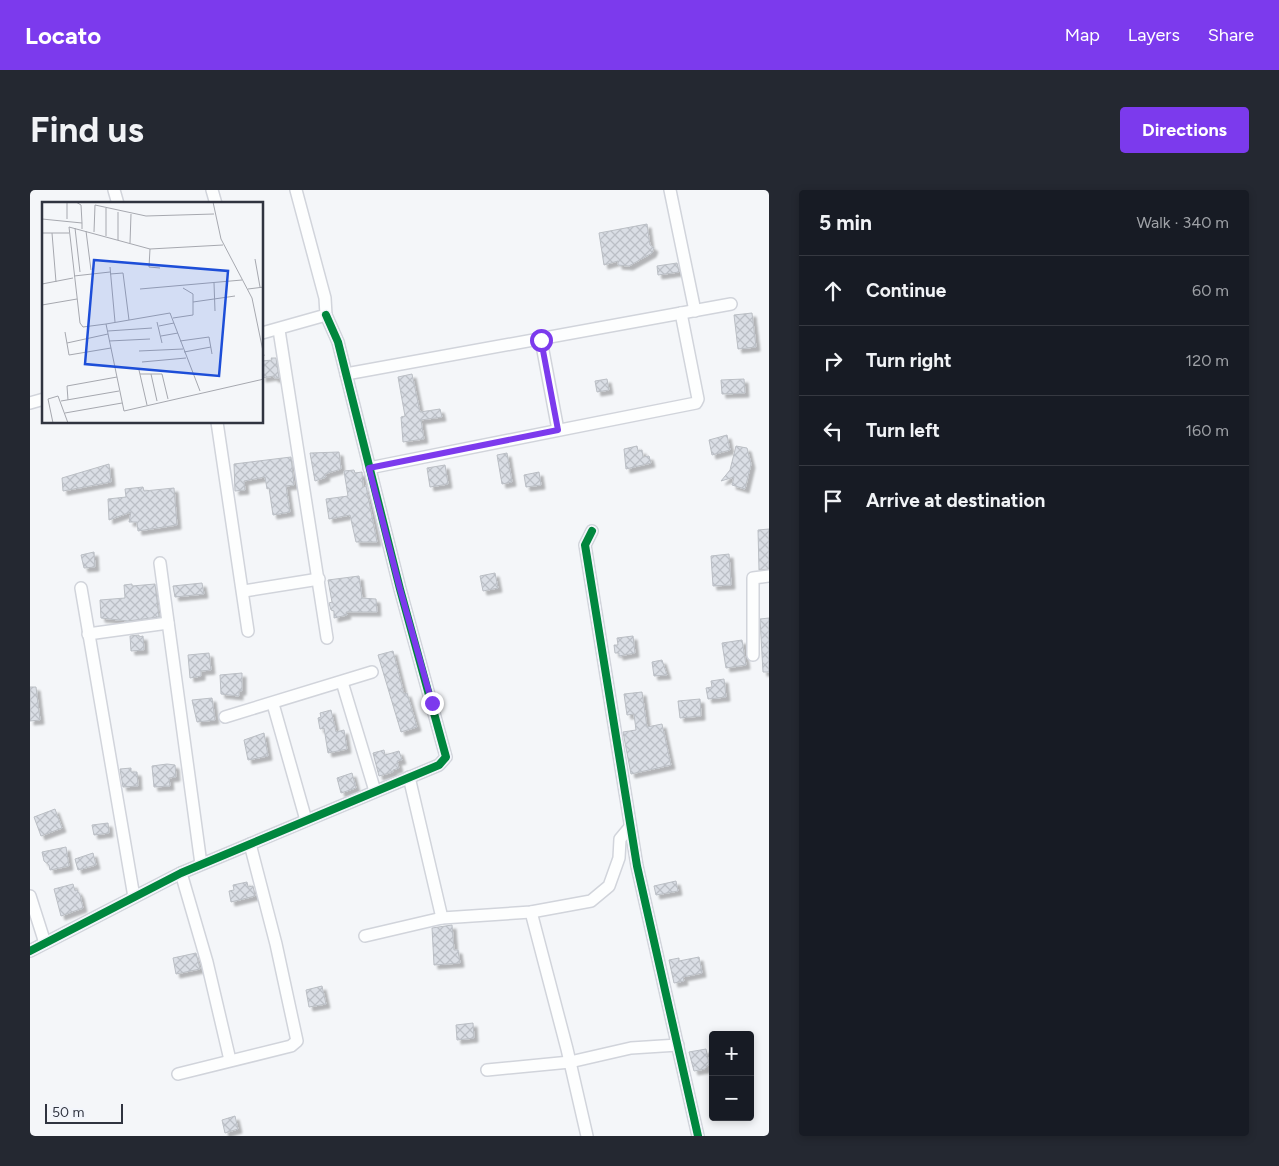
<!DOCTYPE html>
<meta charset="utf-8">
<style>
:root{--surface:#171b24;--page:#242831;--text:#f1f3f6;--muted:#9ea1a6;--line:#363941;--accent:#7c3aed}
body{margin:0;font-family:Figtree,sans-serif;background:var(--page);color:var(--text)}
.controls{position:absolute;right:15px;bottom:15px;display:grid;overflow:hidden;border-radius:5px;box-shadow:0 2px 8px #0003}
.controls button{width:45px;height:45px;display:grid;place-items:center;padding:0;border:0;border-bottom:1px solid var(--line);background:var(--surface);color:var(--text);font:25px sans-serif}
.scale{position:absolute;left:15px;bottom:12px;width:78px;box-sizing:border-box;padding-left:5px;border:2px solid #303440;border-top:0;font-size:14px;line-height:18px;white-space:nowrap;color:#303440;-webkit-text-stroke:4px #f2f5fb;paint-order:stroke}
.stop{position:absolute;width:15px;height:15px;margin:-11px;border:4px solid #7c3aed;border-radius:50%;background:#fff}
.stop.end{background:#7c3aed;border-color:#fff;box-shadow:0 1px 5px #0008}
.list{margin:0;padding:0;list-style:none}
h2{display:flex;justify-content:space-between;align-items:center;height:65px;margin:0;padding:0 20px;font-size:21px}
h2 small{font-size:16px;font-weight:400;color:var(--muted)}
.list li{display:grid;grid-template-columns:32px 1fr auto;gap:15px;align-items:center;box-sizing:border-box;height:70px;padding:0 20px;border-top:1px solid var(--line)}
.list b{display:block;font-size:19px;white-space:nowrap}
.list em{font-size:16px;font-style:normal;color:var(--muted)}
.icon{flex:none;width:28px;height:28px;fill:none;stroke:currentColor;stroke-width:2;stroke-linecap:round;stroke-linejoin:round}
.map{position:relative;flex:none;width:739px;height:946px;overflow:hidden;border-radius:5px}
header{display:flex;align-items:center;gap:30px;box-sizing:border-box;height:70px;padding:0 25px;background:var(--accent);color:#fff}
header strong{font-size:24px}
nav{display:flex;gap:28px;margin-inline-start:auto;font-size:18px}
.intro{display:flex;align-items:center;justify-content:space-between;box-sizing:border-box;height:120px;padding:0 30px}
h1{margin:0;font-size:35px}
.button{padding:12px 22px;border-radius:5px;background:var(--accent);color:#fff;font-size:18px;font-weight:700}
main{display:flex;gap:30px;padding:0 30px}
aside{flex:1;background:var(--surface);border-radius:5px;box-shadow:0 2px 8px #0003}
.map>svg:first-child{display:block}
.building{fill:url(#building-cross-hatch);stroke:#babec4;filter:url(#shadow)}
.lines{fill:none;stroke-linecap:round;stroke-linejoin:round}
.minor-casing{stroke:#d1d4db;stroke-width:14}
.minor{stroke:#fdfefe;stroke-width:11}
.cycleway-casing{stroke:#f2f5fb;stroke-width:11}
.cycleway{stroke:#00873e;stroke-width:8}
.route{stroke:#7c3aed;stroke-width:6}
.inset-road{fill:none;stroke:#a6a8af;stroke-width:1}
.view{fill:#1d4ed8;fill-opacity:0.15;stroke:#1d4ed8;stroke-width:2.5}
.inset-edge{fill:none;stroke:#303440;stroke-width:2.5}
</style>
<header>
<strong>Locato</strong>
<nav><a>Map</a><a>Layers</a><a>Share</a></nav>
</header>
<div class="intro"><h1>Find us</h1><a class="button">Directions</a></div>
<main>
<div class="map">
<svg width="739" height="946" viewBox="0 0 739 946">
<defs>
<pattern id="building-cross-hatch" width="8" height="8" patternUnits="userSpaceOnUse" patternTransform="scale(1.25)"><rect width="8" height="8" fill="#dadee5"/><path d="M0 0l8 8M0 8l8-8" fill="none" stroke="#bbbfc6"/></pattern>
<filter id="shadow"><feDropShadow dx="4" dy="4" stdDeviation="1" flood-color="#0004"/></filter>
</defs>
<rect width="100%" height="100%" fill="#f4f6f9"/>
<g class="building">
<polygon points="617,34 620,55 624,58 622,63 599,76 588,75 588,71 574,75 569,43"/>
<polygon points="647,73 649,82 628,85 627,76"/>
<polygon points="722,123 726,157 708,159 704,125"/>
<polygon points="241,168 246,168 249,188 244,188 244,186 232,188 232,171 242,170"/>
<polygon points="382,184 390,222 410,219 412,227 391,230 394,249 373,252 371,227 375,226 368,187"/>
<polygon points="577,189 579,200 567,202 565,191"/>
<polygon points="714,189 715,203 692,204 691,190"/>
<polygon points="697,245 700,260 682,265 679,250"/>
<polygon points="607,256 608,261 612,260 613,267 619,266 621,273 596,279 594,259"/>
<polygon points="706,256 717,258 721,274 715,299 702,295 704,287 691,291 700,280"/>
<polygon points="309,262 311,279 295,284 296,287 285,291 280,263"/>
<polygon points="477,263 482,292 472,294 467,265"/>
<polygon points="261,267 264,295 256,296 260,322 243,325 239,298 237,299 235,287 214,291 215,300 205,301 204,274"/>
<polygon points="79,274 81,292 33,301 32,288"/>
<polygon points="415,275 418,294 400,297 397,278"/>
<polygon points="324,280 325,283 332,282 333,297 336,296 347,352 326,352 320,325 299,329 296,309 318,306 314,281"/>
<polygon points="509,282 511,295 496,297 494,285"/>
<polygon points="113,297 114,301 144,298 147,335 108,341 107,332 99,332 101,322 79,330 78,309 96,307 95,299"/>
<polygon points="739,339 739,379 729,380 728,340"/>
<polygon points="64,362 65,377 54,378 51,365"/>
<polygon points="699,364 701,395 683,396 681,366"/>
<polygon points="465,383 468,398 453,401 450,386"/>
<polygon points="329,386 332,408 346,409 347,422 316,422 317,425 304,428 304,421 301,420 299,413 302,412 298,390"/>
<polygon points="172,393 174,404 145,407 143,396"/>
<polygon points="102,394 102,396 125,394 129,427 98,431 71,428 70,410 95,408 94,395"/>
<polygon points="739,428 739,482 733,482 730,429"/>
<polygon points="109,445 109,447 113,446 114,460 101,461 100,446"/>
<polygon points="603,446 605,463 589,466 589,463 585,463 584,455 588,455 587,448"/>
<polygon points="712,450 716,475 696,478 692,453"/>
<polygon points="363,461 374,504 377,503 387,537 371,542 348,465"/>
<polygon points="179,463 181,480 171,481 171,486 160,488 158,465"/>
<polygon points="632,470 637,485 624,486 622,472"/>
<polygon points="212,483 212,501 209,501 209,506 191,504 190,485"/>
<polygon points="694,489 696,507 678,509 676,498 682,497 681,491"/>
<polygon points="0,497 6,497 10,530 0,531"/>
<polygon points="612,502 617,537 632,534 641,575 601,584 593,542 606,540 604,524 597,525 594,504"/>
<polygon points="182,508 185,530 167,532 162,510"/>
<polygon points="670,509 671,526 650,528 648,511"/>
<polygon points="301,520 306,542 314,540 317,559 298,563 294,538 290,539 288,528 291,527 290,523"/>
<polygon points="234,543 238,566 218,570 214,550"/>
<polygon points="354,560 355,565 369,561 372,570 367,571 369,578 363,580 363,582 349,586 343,563"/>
<polygon points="137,574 145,575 146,587 139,588 140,596 124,597 122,576"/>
<polygon points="101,578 101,582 107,582 108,596 93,597 90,579"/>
<polygon points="322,583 326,598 311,603 307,588"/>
<polygon points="25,619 32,638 11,646 4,627"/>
<polygon points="78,633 79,643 64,645 62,635"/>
<polygon points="36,657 39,676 20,680 19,675 14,671 12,662"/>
<polygon points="63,663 66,675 48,680 45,669"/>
<polygon points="646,691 648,701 626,705 624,696"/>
<polygon points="217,692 218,697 223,696 225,706 201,712 199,701 204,700 203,695"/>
<polygon points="43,694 45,701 47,700 50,705 53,718 31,726 24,699"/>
<polygon points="422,735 424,760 428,760 430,773 404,775 402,738"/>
<polygon points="166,763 170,779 146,784 143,768"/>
<polygon points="669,767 672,783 653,787 654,791 644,793 639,770 649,768 649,771"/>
<polygon points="292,796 296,814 279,817 276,800"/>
<polygon points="443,833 444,848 427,850 426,835"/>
<polygon points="676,859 679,874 675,879 664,881 659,862"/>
<polygon points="205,926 208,939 195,943 192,930"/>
</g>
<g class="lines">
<g class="minor-casing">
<g id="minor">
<polyline points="84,0 88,14"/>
<polyline points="182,0 186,14"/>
<polyline points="640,0 665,121"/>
<polyline points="249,140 297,448"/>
<polyline points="232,143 296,125 295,108 266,0"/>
<polyline points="511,150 528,240"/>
<polyline points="316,184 701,114"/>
<polyline points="0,213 14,209"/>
<polyline points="187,232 218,441"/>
<polyline points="339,278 666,213 668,209 651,123"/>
<polyline points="562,341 555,355 607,676 668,946"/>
<polyline points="130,373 171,674"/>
<polyline points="51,398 104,707"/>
<polyline points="214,401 289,389"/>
<polyline points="58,444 138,433"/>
<polyline points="723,465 723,388 739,386"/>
<polyline points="312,492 345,601"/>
<polyline points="243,514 276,630"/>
<polyline points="195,527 342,482"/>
<polyline points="379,587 412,728 501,722 561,711 579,696 589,668 590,649 600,637"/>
<polyline points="151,683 177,772 200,870"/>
<polyline points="0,706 15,753"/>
<polyline points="501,722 537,859 557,946"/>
<polyline points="335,746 412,728"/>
<polyline points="0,761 151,683 409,575 416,567 370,399 308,152 296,125"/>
<polyline points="457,880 540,872 601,858 648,855"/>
<polyline points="148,884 261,856 267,851 246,754 220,654"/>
</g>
</g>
<use href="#minor" class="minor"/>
<g class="cycleway-casing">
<g id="cycleway">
<polyline points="562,341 555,355 607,676 668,946"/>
<polyline points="0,761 151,683 409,575 416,567 370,399 308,152 296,125"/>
</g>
</g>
<use href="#cycleway" class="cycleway"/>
</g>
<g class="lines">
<polyline class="route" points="402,513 370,399 339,278 528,240 511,150"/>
</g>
<g transform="translate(12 12)">
<rect width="221" height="221" fill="#f4f6f9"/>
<path class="inset-road" d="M34 0 39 3 40 21M171 0 179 37 210 96 222 154M0 17 40 21V27M25 17V0M33 26 38 70M44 29 49 68M52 30 53 3 104 14 172 12M0 31H27M10 31 14 80M64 34V6M76 38V10M88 41 89 12M181 43 108 47 27 25 38 121 41 125 64 122 82 209 222 177M108 47 107 65 118 66M213 57 218 85M68 65 73 120M68 72 81 71 87 118M32 74 68 70M172 81 173 109M0 82 31 76M98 87 200 78M206 87 222 85M151 100 193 94M0 103 35 97M131 116 151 113V92L141 86M115 120 120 141M64 122 128 111 158 189M117 124 132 121M66 129 110 126M23 130 27 153 69 146M119 134 136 131M67 139 108 137M138 139 167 135 170 152M25 141 66 132M97 149 141 147M142 150 169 145M100 160 144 156M97 168 105 203M98 172H120L126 197M109 172 115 199M26 198 25 184 75 175M19 199 77 189M23 211 80 201M11 221 6 197 16 194 26 221"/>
<path class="view" d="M52 58 186 69 177 174 43 162Z"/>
<rect width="221" height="221" class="inset-edge"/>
</g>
</svg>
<div class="controls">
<button>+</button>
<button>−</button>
</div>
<div class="scale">50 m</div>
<div class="stop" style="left:511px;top:150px"></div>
<div class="stop end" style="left:402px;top:513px"></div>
</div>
<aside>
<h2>5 min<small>Walk · 340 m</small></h2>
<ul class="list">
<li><svg class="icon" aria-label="ahead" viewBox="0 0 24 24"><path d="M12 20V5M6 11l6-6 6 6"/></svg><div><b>Continue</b></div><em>60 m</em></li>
<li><svg class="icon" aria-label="right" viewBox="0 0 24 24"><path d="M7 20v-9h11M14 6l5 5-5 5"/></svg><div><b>Turn right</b></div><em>120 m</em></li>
<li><svg class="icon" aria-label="left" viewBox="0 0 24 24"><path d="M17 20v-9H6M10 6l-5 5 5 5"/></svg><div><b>Turn left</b></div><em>160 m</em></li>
<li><svg class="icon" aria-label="arrive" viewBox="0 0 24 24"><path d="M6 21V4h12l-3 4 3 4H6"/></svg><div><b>Arrive at destination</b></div></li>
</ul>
</aside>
</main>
